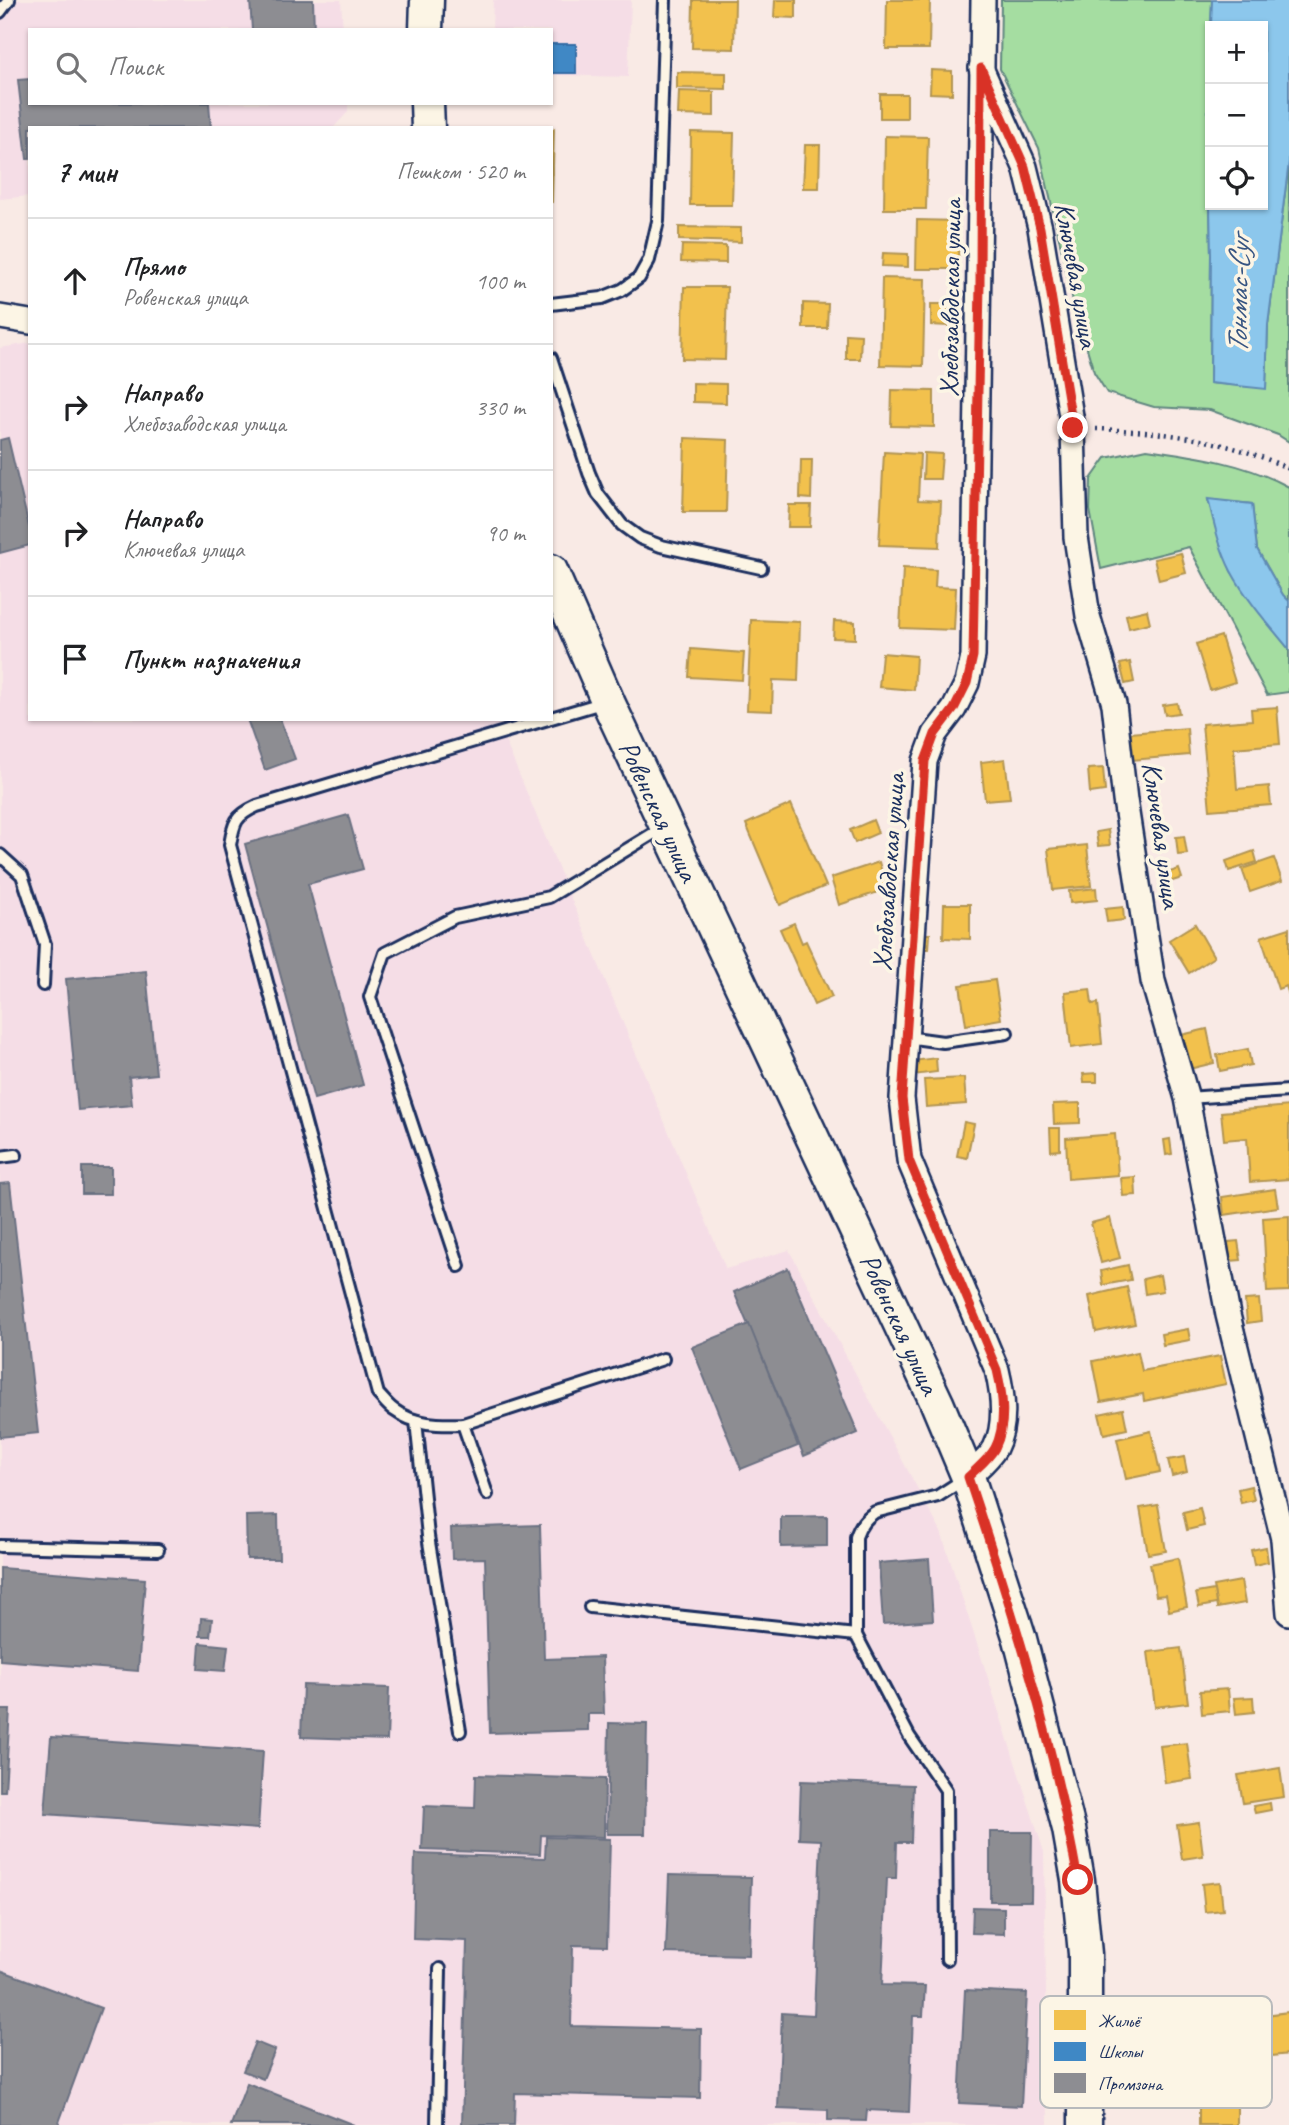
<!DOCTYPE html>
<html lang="ru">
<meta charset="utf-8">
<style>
:root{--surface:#fff;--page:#f2f2f2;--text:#202124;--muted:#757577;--line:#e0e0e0}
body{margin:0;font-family:Caveat,sans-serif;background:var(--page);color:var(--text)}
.controls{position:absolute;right:21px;top:21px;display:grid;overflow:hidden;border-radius:0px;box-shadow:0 2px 5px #0004}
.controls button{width:63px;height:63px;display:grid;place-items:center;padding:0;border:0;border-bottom:2px solid var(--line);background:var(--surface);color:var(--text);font:35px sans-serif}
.stop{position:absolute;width:21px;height:21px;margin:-16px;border:5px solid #d93025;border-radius:50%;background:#fff}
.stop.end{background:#d93025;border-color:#fff;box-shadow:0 2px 7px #0008}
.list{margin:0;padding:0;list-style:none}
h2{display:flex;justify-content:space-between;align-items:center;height:91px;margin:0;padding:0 28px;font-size:30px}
h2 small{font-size:23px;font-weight:400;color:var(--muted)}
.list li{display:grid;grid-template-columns:46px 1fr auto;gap:21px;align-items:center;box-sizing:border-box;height:126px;padding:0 28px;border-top:2px solid var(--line)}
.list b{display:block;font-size:26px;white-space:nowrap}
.list p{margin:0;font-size:23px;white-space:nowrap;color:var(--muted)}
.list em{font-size:23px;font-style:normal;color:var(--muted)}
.icon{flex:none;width:38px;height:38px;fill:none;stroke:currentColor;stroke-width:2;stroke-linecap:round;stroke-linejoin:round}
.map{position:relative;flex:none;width:1289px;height:2125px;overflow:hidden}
.search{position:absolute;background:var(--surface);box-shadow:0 2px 5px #0004;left:28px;top:28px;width:525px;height:77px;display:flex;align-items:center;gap:18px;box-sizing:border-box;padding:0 24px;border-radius:0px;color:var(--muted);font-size:26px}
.panel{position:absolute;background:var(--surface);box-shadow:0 2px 5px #0004;left:28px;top:126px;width:525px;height:595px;border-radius:0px}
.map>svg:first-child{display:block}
.built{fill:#f5dde6}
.green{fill:#a5dda1;stroke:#608680;stroke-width:2}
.water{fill:#8cc7ec;stroke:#5f8ab3;stroke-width:2}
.homes{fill:#f2c14e;stroke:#b29553;stroke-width:2}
.schools{fill:#3f88c5;stroke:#346da6;stroke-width:2}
.industry{fill:#8d8d92;stroke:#6b7182;stroke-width:2}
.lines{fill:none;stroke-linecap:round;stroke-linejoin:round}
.lane-casing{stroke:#1b2f5e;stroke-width:16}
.street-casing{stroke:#1b2f5e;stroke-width:28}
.secondary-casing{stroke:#1b2f5e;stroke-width:37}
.path{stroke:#1b2f5e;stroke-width:4.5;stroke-dasharray:2 5;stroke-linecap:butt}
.lane{stroke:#fcf5e5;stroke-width:10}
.street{stroke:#fcf5e5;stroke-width:23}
.secondary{stroke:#fcf5e5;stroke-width:32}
.route{stroke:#d93025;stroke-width:9}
.labels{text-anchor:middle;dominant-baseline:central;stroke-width:7;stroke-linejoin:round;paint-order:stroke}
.street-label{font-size:28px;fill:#1b2f5e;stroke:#fcf5e5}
.water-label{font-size:30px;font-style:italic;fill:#375582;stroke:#fcf5e5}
.key{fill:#fcf5e5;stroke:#b8babc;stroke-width:2}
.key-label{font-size:19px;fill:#1b2f5e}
</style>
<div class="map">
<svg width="1289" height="2125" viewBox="0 0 1289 2125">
<rect width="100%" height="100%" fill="#f9eae5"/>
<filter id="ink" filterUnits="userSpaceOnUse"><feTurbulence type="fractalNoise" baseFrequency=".0143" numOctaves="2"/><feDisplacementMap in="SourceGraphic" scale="14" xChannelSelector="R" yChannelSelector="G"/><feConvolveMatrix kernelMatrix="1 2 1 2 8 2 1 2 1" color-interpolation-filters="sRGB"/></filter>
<g filter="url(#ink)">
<g class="built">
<polygon points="0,0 341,0 343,30 30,30 30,103 348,103 348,112 333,128 30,128 30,196 0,199"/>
<polygon points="493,0 631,0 628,77 551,75 551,30 492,30"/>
<polygon points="30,343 30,719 496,719 726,1269 789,1250 941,1532 1044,1852 1048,2125 0,2125 0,348"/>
</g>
<g class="green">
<polygon points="1001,0 1212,0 1208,109 1211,255 1210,383 1266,388 1268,325 1289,162 1289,442 1278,435 1210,410 1154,407 1107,393 1094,372 1073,301 1039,148 1000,69"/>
<path d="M1147 449C1196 456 1245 463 1289 487V601L1283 595 1257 549 1252 504 1208 500 1231 571 1264 618 1289 649V692L1267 695 1189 547 1101 569 1090 510 1091 479 1106 458Z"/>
</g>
<g class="water">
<polygon points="1212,0 1289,0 1289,162 1268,325 1266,389 1210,383 1211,255 1208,109 1210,54 1210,205 1263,205 1263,26 1211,26"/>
<path d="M1208 499 1252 504 1257 549 1283 595 1289 601V649C1269 625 1246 599 1231 571 1219 548 1214 523 1208 499Z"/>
</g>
<g class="homes">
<polygon points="693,0 735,0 734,49 692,48"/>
<polygon points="775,0 796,0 796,18 774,17"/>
<polygon points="887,0 930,0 929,49 886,49"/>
<polygon points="931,70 952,71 952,94 930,93"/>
<polygon points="677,72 726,73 726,89 677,88"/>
<polygon points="679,91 714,92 714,116 678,115"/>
<rect x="880" y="94" width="27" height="24"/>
<polygon points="551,129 554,129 552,202 551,202"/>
<polygon points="691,132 734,133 732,205 690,205"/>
<polygon points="885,136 928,137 926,209 884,209"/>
<polygon points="805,145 820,145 819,188 803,188"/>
<polygon points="917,220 959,221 958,269 916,269"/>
<polygon points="679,227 741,228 741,242 679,240"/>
<polygon points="682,245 726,246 726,263 681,262"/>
<polygon points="883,253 908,254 908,267 882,266"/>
<polygon points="882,278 925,279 923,366 880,365"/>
<polygon points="684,287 727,287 725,360 682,359"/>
<polygon points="803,303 828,304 827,328 803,328"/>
<polygon points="931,304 948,304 948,326 931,325"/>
<polygon points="846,334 861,335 860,359 846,359"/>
<polygon points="693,383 726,384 726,403 693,402"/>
<polygon points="892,390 934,391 934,427 891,426"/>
<polygon points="685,438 728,440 726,512 683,512"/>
<polygon points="884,452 920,454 918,500 941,501 939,547 879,545"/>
<polygon points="924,453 942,454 940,479 923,479"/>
<polygon points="801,460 812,460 811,499 800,498"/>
<polygon points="789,505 811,505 810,527 788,527"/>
<polygon points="1181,553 1186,573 1159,580 1154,559"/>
<polygon points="903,568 936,570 935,587 956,588 954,630 900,628"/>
<polygon points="1147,610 1150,623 1129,628 1126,615"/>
<polygon points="751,620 800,622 798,681 773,680 772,711 747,710"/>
<polygon points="834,621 855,622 855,639 833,638"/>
<polygon points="1221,636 1235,682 1210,690 1196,644"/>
<polygon points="691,649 744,653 742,680 689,677"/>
<polygon points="882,653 916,656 914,690 879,687"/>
<polygon points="1130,662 1134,682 1125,684 1120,664"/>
<polygon points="1177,703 1179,713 1165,715 1163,705"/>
<polygon points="1277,707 1280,744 1234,748 1237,789 1269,786 1271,805 1210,810 1202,724 1252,720 1251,709"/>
<polygon points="1187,728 1189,755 1132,760 1130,733"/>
<polygon points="1005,759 1010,798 985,800 981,762"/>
<polygon points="1103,768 1105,791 1090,793 1088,769"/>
<polygon points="791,804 826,886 780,905 746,824"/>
<polygon points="873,820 878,833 855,843 850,830"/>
<polygon points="1108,830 1110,845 1098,846 1096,832"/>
<polygon points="1184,836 1187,854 1178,855 1176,837"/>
<polygon points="1087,845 1091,886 1053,890 1048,849"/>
<polygon points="1254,851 1257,862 1229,871 1226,861"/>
<polygon points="1274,858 1282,881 1250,892 1242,869"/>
<polygon points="879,862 887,889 839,905 831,878"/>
<polygon points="1179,869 1182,878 1166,883 1164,874"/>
<polygon points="1096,888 1097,900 1070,903 1069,891"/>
<polygon points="944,904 970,904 970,939 943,938"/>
<polygon points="1123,907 1124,920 1107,922 1105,909"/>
<polygon points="794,923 802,943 806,941 832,997 814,1005 780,929"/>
<polygon points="1195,924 1214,957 1189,973 1169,940"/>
<polygon points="1289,928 1289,995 1286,986 1278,989 1261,937"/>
<polygon points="920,934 930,934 929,949 920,949"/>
<polygon points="995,980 1001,1019 966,1025 960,985"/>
<polygon points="1090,989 1092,1004 1098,1003 1102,1044 1071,1048 1065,992"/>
<polygon points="1207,1029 1214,1063 1189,1069 1181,1035"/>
<polygon points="1248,1049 1251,1065 1220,1071 1217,1055"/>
<polygon points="936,1058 937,1072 914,1075 912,1061"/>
<polygon points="1097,1073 1097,1082 1084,1082 1083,1074"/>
<polygon points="964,1078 966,1104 926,1107 924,1080"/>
<polygon points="1080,1103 1080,1123 1054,1124 1053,1104"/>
<polygon points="1289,1106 1289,1179 1250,1182 1247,1138 1224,1140 1221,1112"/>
<polygon points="964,1122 974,1124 967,1158 957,1156"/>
<polygon points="1050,1128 1060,1128 1060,1150 1051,1151"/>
<polygon points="1115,1134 1118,1175 1068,1179 1066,1138"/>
<polygon points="1170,1139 1172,1154 1166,1155 1164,1140"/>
<polygon points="1135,1177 1136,1195 1123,1196 1121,1178"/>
<polygon points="1275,1189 1278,1207 1224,1215 1222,1197"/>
<polygon points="1289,1216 1289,1291 1267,1292 1263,1218"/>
<polygon points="1110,1218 1120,1258 1101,1263 1091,1223"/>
<polygon points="1238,1241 1241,1260 1230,1261 1228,1242"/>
<polygon points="1128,1265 1131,1280 1103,1285 1101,1271"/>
<polygon points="1160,1275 1163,1291 1145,1294 1143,1279"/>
<polygon points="1127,1287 1135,1324 1096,1332 1089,1296"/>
<polygon points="1259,1299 1261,1321 1247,1323 1245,1300"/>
<polygon points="1188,1329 1190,1340 1163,1345 1161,1334"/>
<polygon points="1138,1352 1142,1371 1220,1356 1226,1384 1144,1401 1143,1394 1101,1402 1093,1361"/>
<polygon points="1123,1409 1127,1429 1104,1434 1099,1414"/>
<polygon points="1151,1431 1160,1472 1126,1479 1117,1439"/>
<polygon points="1184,1457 1187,1472 1172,1476 1168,1460"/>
<polygon points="1251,1486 1254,1500 1241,1503 1238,1489"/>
<polygon points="1158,1505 1166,1551 1148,1554 1140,1508"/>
<polygon points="1200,1508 1204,1526 1187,1530 1183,1512"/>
<polygon points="1266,1547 1268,1562 1254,1565 1251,1550"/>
<polygon points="1178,1558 1187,1607 1169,1611 1166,1595 1156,1596 1150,1564"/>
<polygon points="1241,1581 1245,1603 1217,1608 1213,1586"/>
<polygon points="1214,1590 1216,1604 1199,1607 1196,1593"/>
<polygon points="1181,1648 1188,1703 1155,1707 1148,1652"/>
<polygon points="1228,1689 1230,1711 1202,1714 1200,1691"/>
<polygon points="1253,1697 1254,1712 1236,1714 1234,1698"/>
<polygon points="1187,1743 1192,1779 1165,1783 1160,1746"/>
<polygon points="1280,1768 1284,1797 1243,1803 1238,1775"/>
<polygon points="1270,1803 1271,1810 1255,1813 1253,1806"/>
<polygon points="1199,1822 1203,1856 1182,1859 1177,1825"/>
<polygon points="1220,1882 1223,1910 1205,1912 1202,1884"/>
<polygon points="1289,2012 1289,2054 1261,2057 1257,2016"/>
<rect x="1199" y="2104" width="38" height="21"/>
</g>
<rect class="schools" x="551" y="44" width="25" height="29"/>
<g class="industry">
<polygon points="250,0 313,0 314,30 252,30"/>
<polygon points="30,79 30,103 209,103 211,128 30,128 30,159 27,159 18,80"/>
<polygon points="8,438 30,531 30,545 0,553 0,440"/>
<polygon points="247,719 280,719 295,759 265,770"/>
<polygon points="348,815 363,869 308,884 363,1085 314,1099 245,844"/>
<polygon points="146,971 156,1074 129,1077 132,1105 78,1110 66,979"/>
<rect x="82" y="1167" width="29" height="27"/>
<polygon points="10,1183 38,1433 0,1437 0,1184"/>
<polygon points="788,1268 858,1433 804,1456 734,1292"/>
<polygon points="749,1324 798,1446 741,1469 692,1347"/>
<polygon points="278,1515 279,1559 247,1559 246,1516"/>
<polygon points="827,1516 827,1546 781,1547 781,1517"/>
<polygon points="540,1525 544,1659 602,1657 604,1714 588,1714 588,1730 490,1733 485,1558 452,1559 451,1528"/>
<polygon points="929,1559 933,1620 883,1624 879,1563"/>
<polygon points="0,1568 145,1579 138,1671 0,1660"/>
<polygon points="201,1618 212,1619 210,1636 200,1636"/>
<polygon points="200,1643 228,1646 225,1671 198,1669"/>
<polygon points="303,1685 389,1688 387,1740 301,1737"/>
<polygon points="0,1710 10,1710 5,1791 0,1791"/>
<polygon points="609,1723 647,1724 645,1834 607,1834"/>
<polygon points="51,1737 263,1751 258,1829 45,1814"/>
<polygon points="476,1775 605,1779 604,1837 541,1835 540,1854 422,1850 424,1806 475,1808"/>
<polygon points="801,1781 913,1785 911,1842 897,1842 896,1878 887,1878 882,1985 925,1986 923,2016 913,2016 909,2112 867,2110 866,2121 828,2120 828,2110 778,2108 782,2013 814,2015 821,1840 799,1839"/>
<polygon points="990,1832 1032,1832 1031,1901 990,1901"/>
<polygon points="546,1837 610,1839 607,1946 573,1945 571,2026 701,2029 700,2098 515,2093 514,2125 462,2125 467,1941 413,1939 415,1854 545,1858"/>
<polygon points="669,1875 751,1877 749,1955 666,1953"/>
<polygon points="973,1907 1004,1908 1004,1934 972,1933"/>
<polygon points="0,1970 101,2008 58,2125 0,2125"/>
<polygon points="965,1990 1027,1993 1021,2106 959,2103"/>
<polygon points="255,2042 275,2050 263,2079 243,2071"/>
<polygon points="247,2083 354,2125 231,2125"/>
</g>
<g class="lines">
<g class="lane-casing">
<g id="lane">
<polyline points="0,12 9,0"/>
<polyline points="551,304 602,298 622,290 639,278 649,260 658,221 665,0"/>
<polyline points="551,358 589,473 598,494 622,525 640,538 661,546 761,568"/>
<polyline points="551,718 605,702"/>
<path d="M548 719 257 806C235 816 234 822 230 845L378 1394C383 1399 388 1406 394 1410 414 1425 440 1425 463 1424L663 1359"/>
<polyline points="0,855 22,875 45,944 43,985"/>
<polyline points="906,1037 943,1042 1007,1033"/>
<polyline points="1187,1098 1289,1091"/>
<polyline points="0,1157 16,1155"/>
<polyline points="459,1266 370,997 385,953 455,917 549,897 664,827"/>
<polyline points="416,1421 428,1536 460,1731"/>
<polyline points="463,1424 487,1494"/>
<polyline points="0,1546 158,1550"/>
<polyline points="590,1607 856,1635"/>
<path d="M947 1959 946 1790 909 1736 856 1635V1537C860 1525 865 1519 875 1512L938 1496 966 1478"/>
<polyline points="437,2125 440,1969"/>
</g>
</g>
<g class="street-casing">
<g id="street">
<polyline points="981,68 1025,167 1040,228 1073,428 1076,537 1088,616 1114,704 1125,800 1153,981 1187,1098 1228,1315 1283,1539 1289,1613"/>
<polyline points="0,317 30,322"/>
<path d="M968 1477C977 1468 989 1459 995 1448 1007 1424 1003 1395 997 1370L909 1160 902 1098 925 761 935 734 954 709 967 683 973 656 983 0"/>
</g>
</g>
<g class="secondary-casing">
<g id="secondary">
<polyline points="426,30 427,0"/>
<polyline points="427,103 428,128"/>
<polyline points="551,571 608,702 937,1403 968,1477 1020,1639 1069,1829 1078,1880 1085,1954 1085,2125"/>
</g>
</g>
<path class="path" d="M1096 429C1161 431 1230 440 1289 469"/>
<use href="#lane" class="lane"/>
<use href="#street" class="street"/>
<use href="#secondary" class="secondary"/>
</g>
</g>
<g class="lines" filter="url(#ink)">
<path class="route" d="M1073 428 1040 228 1025 167 981 68 980 284 973 656 967 683 954 709 935 734 925 761 902 1098 909 1160 997 1370C1003 1395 1007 1424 995 1448 989 1459 977 1468 968 1477 1012 1609 1054 1743 1078 1880"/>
</g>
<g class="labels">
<g class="street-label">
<text transform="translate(1077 275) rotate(80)">Ключевая улица</text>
<text transform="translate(950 298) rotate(-89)">Хлебозаводская улица</text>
<text transform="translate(659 811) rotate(65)">Ровенская улица</text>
<text transform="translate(1162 835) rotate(82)">Ключевая улица</text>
<text transform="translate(888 872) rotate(-86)">Хлебозаводская улица</text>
<text transform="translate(900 1324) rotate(65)">Ровенская улица</text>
</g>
<g class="water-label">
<text transform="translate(1238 295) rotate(-89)">Тонмас-Суг</text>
</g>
</g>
<rect x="1040" y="1996" width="232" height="112" rx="10" class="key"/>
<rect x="1054" y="2010" width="32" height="20" fill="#f2c14e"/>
<rect x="1054" y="2042" width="32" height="19" fill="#3f88c5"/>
<rect x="1054" y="2073" width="32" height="20" fill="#8d8d92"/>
<g class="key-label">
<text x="1098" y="2027">Жильё</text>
<text x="1098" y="2058">Школы</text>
<text x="1098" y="2090">Промзона</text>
</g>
</svg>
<div class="controls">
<button>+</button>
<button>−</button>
<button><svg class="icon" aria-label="locate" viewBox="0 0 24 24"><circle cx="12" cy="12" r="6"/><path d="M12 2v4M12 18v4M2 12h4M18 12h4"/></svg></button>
</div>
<div class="stop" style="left:1078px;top:1880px"></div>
<div class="stop end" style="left:1073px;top:428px"></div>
<div class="search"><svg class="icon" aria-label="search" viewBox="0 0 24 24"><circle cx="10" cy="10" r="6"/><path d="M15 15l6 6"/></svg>Поиск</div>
<section class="panel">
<h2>7 мин<small>Пешком · 520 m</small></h2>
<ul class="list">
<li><svg class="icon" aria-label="ahead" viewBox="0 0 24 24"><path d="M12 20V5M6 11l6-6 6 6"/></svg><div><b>Прямо</b><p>Ровенская улица</p></div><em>100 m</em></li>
<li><svg class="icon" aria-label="right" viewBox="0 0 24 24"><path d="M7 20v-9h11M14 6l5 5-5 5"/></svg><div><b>Направо</b><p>Хлебозаводская улица</p></div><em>330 m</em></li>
<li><svg class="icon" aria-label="right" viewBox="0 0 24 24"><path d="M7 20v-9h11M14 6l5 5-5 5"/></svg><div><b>Направо</b><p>Ключевая улица</p></div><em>90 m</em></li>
<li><svg class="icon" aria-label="arrive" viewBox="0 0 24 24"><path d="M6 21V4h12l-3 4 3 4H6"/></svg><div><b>Пункт назначения</b></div></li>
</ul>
</section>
</div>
